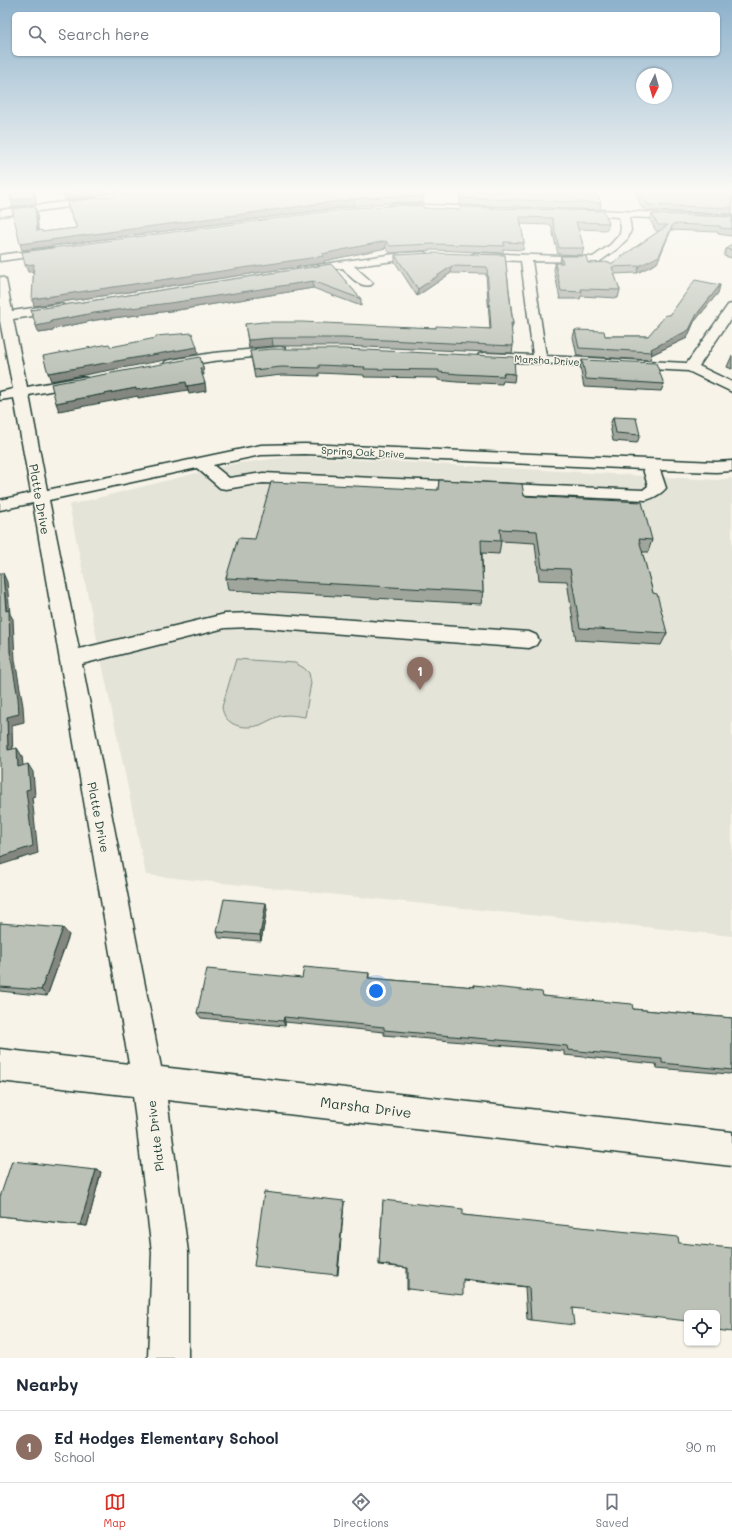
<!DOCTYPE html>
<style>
:root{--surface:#fff;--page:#f2f2f3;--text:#1f2937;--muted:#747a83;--line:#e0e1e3;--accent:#d93025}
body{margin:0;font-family:Mali,sans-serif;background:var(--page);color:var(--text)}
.controls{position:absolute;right:12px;bottom:12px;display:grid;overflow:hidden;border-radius:6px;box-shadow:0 1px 3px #0004}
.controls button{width:36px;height:36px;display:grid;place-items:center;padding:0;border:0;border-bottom:1px solid var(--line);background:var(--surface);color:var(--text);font:20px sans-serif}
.compass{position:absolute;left:636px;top:68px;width:36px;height:36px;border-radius:50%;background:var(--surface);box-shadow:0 1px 3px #0004;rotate:185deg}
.you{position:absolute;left:376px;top:991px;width:14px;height:14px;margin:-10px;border:3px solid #fff;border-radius:50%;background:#1a73e8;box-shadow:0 0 0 6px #1a73e833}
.badge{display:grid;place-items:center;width:26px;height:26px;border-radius:50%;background:var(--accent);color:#fff;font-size:13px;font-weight:700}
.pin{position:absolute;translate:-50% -33px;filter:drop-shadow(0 1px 2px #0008)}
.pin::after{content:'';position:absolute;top:21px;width:14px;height:12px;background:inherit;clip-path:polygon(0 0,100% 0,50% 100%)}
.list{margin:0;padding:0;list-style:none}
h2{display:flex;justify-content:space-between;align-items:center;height:52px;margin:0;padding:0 16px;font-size:17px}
h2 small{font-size:13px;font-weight:400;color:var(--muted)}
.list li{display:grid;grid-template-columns:26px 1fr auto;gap:12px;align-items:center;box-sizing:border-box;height:72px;padding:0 16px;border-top:1px solid var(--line)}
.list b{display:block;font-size:15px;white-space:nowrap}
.list p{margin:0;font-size:13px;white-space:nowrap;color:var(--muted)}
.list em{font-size:13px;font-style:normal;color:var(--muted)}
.icon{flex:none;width:22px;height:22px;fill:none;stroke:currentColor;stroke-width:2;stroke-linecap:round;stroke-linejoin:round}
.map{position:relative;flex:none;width:732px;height:1358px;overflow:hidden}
.search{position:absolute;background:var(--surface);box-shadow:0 1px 3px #0004;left:12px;right:12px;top:12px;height:44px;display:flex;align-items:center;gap:10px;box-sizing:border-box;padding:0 14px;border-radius:6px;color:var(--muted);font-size:15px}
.sheet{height:124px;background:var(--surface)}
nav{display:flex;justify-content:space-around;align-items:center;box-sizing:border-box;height:56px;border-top:1px solid var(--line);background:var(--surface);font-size:11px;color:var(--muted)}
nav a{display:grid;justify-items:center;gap:2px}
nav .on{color:var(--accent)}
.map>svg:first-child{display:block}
.built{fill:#e5e4d9}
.green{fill:#d3d5ca;stroke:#79897f}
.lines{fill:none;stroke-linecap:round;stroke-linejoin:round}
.minor-casing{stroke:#1f3d34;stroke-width:3}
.minor{fill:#f7f3e8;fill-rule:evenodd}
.wall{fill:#a1a69d;stroke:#1f3d34}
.shaded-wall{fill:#83877f;stroke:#1f3d34}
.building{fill:#bbc1b6;stroke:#1f3d34}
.labels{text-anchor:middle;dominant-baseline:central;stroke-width:3;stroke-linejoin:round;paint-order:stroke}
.far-street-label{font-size:10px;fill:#1f3d34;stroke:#f7f3e8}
.street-label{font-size:12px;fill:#1f3d34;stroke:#f7f3e8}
.near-street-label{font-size:14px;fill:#1f3d34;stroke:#f7f3e8}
</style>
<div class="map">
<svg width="732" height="1358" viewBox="0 0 732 1358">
<rect width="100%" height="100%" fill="#f7f3e8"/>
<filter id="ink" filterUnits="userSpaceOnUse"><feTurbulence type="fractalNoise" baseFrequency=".025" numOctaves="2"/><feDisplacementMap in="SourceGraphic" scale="8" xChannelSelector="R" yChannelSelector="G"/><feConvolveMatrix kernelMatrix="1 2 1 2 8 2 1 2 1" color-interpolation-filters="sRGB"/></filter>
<g filter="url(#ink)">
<polygon class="built" points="295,456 717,480 732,478 732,936 146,875 69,505 233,464"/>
<path class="green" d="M236 659 295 663 304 668 309 673 311 683 305 717C297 716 288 714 280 716 273 718 267 722 260 725 244 730 224 726 222 707Z"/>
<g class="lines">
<g class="minor-casing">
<g id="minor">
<polygon points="96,198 99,199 101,201 99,203 0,216 0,210"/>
<polygon points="393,204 489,207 494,210 489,213 390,209 388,207"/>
<polygon points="575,209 732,216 732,222 629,217 631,230 628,238 617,249 599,262 532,261 546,356 687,363 728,305 732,304 732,317 699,366 732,382 732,392 688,371 479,360 477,357 479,354 484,353 533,355 521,261 475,259 469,256 475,253 593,257 610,245 620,234 621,228 619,217 572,214 570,212 572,210"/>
<polygon points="52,248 57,251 56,253 0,261 0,255"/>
<path d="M424 252 430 255 428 257 354 266 373 283 371 285C360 288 349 276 343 268L302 273 298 272 296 270 298 268 302 267 402 253Z"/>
<path d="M0 277 4 278 6 280 12 311 60 304 64 305 66 308 64 311 60 312 13 319 27 387 82 377 87 378 89 381 87 384 82 385 29 395 47 490 261 445 305 444 716 462 732 461V471L716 472 660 470 666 488C661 494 653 498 646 500L263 483 226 489 220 488 197 468 49 500 79 649 225 614 251 613 529 632 536 635 539 640 536 645 529 648 251 627 225 628 82 664 161 1067 732 1132V1166L167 1100 188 1252V1358H148L152 1252 133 1096 0 1081V1049L129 1064 33 503 0 510V500L31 493 14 398 0 400V392L13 389 0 321ZM305 454 643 469 648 486 643 490 263 473 229 478 213 465 261 455Z"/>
<polygon points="280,347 285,348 287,351 285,354 213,361 171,368 166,367 164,364 166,361 171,360 213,353"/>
</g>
</g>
<use href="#minor" class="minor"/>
</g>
<g class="wall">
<polygon points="424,191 423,203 400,202 354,206 22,250 37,213 38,231 42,232 77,228 68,209 67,202"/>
<polygon points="460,191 578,191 579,194 601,203 600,210 460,205"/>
<polygon points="635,191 732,191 732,214 646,211 644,208 642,208"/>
<polygon points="423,208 460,210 609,223 607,230 578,229 584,248 582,255 558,254 551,225 521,224 524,243 523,250 503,249 503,253 433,250 390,253 386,248 324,261 324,263 34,306 33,271 28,272"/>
<polygon points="652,214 732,217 732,236 718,234 718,232 671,230 657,263 637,273 614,274 620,290 618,298 581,296 580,299 560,299 554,270 555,263 560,263 561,256 588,263 611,264 659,231 656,231 650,220"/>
<polygon points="732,244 732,258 724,256 726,249"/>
<polygon points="395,255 505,255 513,324 511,331 513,346 512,353 343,346 273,346 249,348 245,324 490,329 486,274 451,273 417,296 395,262"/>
<polygon points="331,264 361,299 361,306 313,288 178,310 96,320 53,329 53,331 39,333 31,310"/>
<polygon points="720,285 718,293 694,322 687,338 651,355 650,360 577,356 573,337 575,330 605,336 648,336 670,315"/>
<polygon points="250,351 515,374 514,382 503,381 502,384 457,382 438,380 438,378 364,377 364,375 319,373 319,376 282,375 255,378"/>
<polygon points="732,356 732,369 727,367 730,360"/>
<polygon points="582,360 664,384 661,391 584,387 580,367"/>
<polygon points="613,417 640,435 637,443 613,441 610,425"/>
<polygon points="439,480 524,496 652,540 648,552 642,552 653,593 667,633 661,645 576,640 567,581 539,580 535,543 501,541 499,554 482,553 483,592 481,604 228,590 226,578 255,539 438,490"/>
<polygon points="267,909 261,941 219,938 217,932"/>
<polygon points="0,923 69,935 47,996 0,991"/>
<polygon points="369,973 369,978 474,987 474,985 543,996 633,1009 732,1018 732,1073 729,1074 657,1068 656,1064 564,1055 564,1051 384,1035 384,1032 285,1022 285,1026 201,1018 197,1013 302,978"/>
<polygon points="96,1170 101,1172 87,1226 0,1216 0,1197"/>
<polygon points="383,1202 463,1215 679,1243 717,1313 572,1308 531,1320 527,1319 525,1287 463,1280 407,1289 407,1268 379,1265"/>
</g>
<g class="shaded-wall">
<polygon points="34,191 36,196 36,204 13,207 11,200"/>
<polygon points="80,191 130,191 65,200 63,194"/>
<polygon points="354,199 354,206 22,250 20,244"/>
<polygon points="35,206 37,213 39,238 37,231"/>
<polygon points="673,224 671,230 657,263 637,273 639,266"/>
<polygon points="386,241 386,248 324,261 324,263 34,306 32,299 322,254"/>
<polygon points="34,264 36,271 28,272 25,265"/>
<polygon points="452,266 451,273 417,296 418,289"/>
<polygon points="313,281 313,288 178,310 96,320 53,329 53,331 39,333 36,326 51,321 94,313"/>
<polygon points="720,285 718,293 694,322 687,338 651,355 652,352 651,349 697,314"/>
<polygon points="272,338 273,346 249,348 248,340"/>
<polygon points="197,347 198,354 51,381 48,373"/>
<polygon points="203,367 204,375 201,375 200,368"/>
<polygon points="186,382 188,390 138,398 138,396 59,411 56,403 136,388"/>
<polygon points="205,383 206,391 189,394 187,386"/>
<polygon points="3,573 7,582 10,614 13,619 15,660 23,706 24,722 12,725 13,758 8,750 7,717 10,652"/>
<polygon points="17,748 22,756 24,774 18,767"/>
<polygon points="28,764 33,772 35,796 32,797 38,853 0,865 0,857 26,790"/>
<polygon points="266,903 267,909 261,941 260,935"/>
<polygon points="63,928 69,935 47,996 41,990"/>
<polygon points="284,1017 285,1022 285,1026 283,1021"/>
<polygon points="96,1170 101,1172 87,1226 80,1225"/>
<polygon points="344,1201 344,1203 338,1275 337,1275"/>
</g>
<g class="building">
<polygon points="22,191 34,191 34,197 11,200 11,193"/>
<polygon points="62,191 80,191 63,194"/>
<polygon points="151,191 424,191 424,197 400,196 354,199 20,244 12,209 35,206 37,231 42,230 42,232 77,228 67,202"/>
<polygon points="460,191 578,191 579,194 598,195 601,203 460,198"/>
<polygon points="639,191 732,191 732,208 648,205 646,201 644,201"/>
<polygon points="400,205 423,206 423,208 460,210 460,207 604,211 609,223 576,222 584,248 559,248 552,218 520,217 524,243 504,242 504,246 433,244 390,246 386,241 322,254 324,256 32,299 34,264 25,265 22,252 354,208"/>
<polygon points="652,214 732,217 732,229 720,228 720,226 673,224 659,256 639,266 612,267 620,290 581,289 582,292 561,291 555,263 563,263 561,256 586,256 588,263 610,262 611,264 668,225 658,225"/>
<polygon points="732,244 732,250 726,249"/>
<polygon points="433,253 505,255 511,309 513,324 511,323 513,346 343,338 272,338 248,340 245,324 263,322 301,322 436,328 436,326 491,329 487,267 452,266 418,289 395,255"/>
<polygon points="331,264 361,299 313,281 177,302 94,313 51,321 51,323 36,326 31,310"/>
<polygon points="695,280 720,285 697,314 689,330 651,349 652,352 579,348 575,330 604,331 605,336 648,336 666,315 670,315"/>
<polygon points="192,333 197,347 48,373 43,356 109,344 111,347 156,338 156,336"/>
<polygon points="272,349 343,349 514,357 515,374 503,373 504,376 458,374 439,372 439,370 364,369 365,367 319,365 319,368 281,367 254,370 250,351"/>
<polygon points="200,357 203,367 200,368 205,383 187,386 186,382 136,390 136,388 56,403 51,384"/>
<polygon points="582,360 656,363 664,384 586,379"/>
<polygon points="613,417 636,418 640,435 616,433"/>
<polygon points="439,480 522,484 524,496 642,502 652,540 639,539 653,593 657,594 667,633 580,628 570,569 542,568 537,531 500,529 501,541 481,540 483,592 226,578 238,538 255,539 271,482 438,490"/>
<polygon points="3,573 6,611 9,610 10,652 18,698 19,714 7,717 8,750 17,748 18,767 28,764 30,789 26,790 33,846 0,857 0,574"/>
<polygon points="224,899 266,903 260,935 217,932"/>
<polygon points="0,923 63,928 41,990 0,987"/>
<polygon points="304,967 369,973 368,978 475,987 474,985 542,992 543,996 632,1004 633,1009 732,1018 732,1070 662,1063 662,1059 568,1050 567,1046 384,1030 384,1027 284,1017 283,1021 197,1013 207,969 302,978"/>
<polygon points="12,1161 96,1170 80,1225 0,1216 0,1197"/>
<polygon points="264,1192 344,1201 337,1275 254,1266"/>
<polygon points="383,1200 463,1209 463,1215 678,1237 679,1243 732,1248 732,1332 717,1330 717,1313 687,1313 687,1321 572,1308 574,1325 531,1320 529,1287 463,1279 463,1295 408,1289 408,1268 379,1264"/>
</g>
</g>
<linearGradient id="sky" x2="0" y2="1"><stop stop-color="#8db1cc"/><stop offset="0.5" stop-color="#fbfaf5"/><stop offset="1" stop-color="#fbfaf5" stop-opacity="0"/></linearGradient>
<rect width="732" height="382" fill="url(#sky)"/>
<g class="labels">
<g class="far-street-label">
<text transform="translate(547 360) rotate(3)">Marsha Drive</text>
<text transform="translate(363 452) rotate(3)">Spring Oak Drive</text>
</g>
<g class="street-label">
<text transform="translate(40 499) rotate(80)">Platte Drive</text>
<text transform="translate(99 817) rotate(79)">Platte Drive</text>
<text transform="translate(155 1136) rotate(-97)">Platte Drive</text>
</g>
<g class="near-street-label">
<text transform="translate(366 1107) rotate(7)">Marsha Drive</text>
</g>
</g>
</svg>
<div class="controls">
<button><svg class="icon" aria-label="locate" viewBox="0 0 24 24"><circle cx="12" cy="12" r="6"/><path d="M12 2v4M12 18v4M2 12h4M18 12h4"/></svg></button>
</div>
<svg class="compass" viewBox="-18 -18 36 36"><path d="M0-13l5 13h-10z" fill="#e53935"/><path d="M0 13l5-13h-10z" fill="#747a83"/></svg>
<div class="you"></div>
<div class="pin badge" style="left:420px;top:690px;background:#8d6e63">1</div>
<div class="search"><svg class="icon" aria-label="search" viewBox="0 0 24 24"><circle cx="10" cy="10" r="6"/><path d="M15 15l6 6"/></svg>Search here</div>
</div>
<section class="sheet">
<h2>Nearby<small></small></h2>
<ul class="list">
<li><span class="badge" style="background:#8d6e63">1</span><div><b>Ed Hodges Elementary School</b><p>School</p></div><em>90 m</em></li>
</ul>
</section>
<nav>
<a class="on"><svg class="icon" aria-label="map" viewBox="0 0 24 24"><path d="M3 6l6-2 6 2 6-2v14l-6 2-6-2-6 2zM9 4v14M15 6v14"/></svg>Map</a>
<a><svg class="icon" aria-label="directions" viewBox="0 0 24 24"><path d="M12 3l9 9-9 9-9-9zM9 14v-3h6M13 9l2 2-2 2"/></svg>Directions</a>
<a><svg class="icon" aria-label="saved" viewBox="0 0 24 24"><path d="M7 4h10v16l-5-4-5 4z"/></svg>Saved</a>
</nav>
